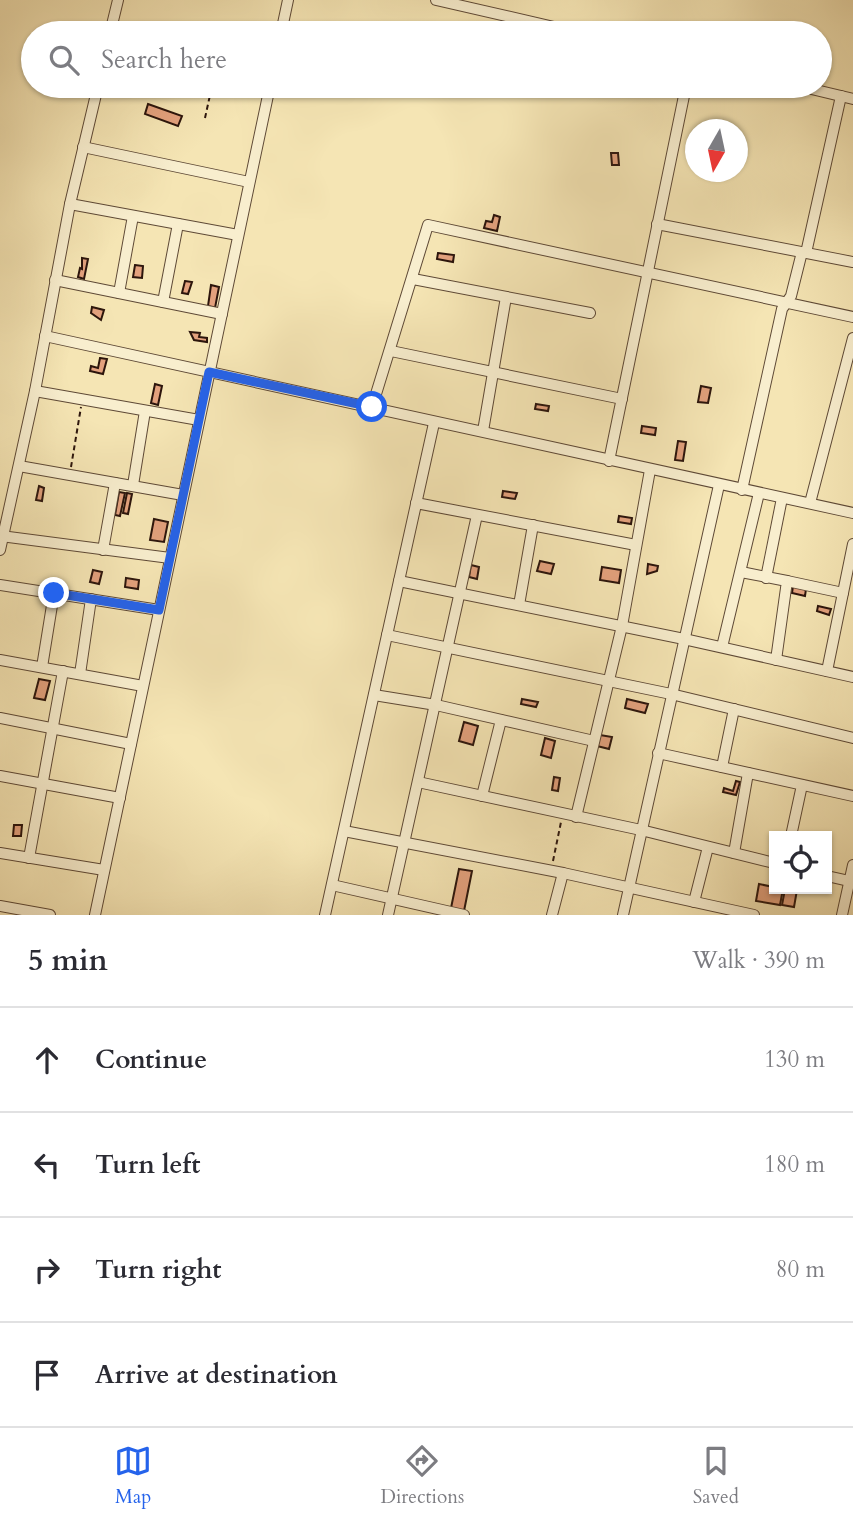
<!DOCTYPE html>
<meta charset="utf-8">
<style>
:root{--surface:#fff;--page:#f2f2f3;--text:#2b2b33;--muted:#7c7c81;--line:#e1e1e2;--accent:#2563eb}
body{margin:0;font-family:Cardo,serif;background:var(--page);color:var(--text)}
.controls{position:absolute;right:21px;bottom:21px;display:grid;overflow:hidden;border-radius:0px;box-shadow:0 2px 5px #0004}
.controls button{width:63px;height:63px;display:grid;place-items:center;padding:0;border:0;border-bottom:2px solid var(--line);background:var(--surface);color:var(--text);font:35px sans-serif}
.compass{position:absolute;left:685px;top:119px;width:63px;height:63px;border-radius:50%;background:var(--surface);box-shadow:0 2px 5px #0004;rotate:189deg}
.stop{position:absolute;width:21px;height:21px;margin:-16px;border:5px solid #2563eb;border-radius:50%;background:#fff}
.stop.end{background:#2563eb;border-color:#fff;box-shadow:0 2px 7px #0008}
.list{margin:0;padding:0;list-style:none}
h2{display:flex;justify-content:space-between;align-items:center;height:91px;margin:0;padding:0 28px;font-size:30px}
h2 small{font-size:23px;font-weight:400;color:var(--muted)}
.list li{display:grid;grid-template-columns:46px 1fr auto;gap:21px;align-items:center;box-sizing:border-box;height:105px;padding:0 28px;border-top:2px solid var(--line)}
.list b{display:block;font-size:26px;white-space:nowrap}
.list em{font-size:23px;font-style:normal;color:var(--muted)}
.icon{flex:none;width:38px;height:38px;fill:none;stroke:currentColor;stroke-width:2;stroke-linecap:round;stroke-linejoin:round}
.map{position:relative;flex:none;width:853px;height:915px;overflow:hidden}
.search{position:absolute;background:var(--surface);box-shadow:0 2px 5px #0004;left:21px;right:21px;top:21px;height:77px;display:flex;align-items:center;gap:18px;box-sizing:border-box;padding:0 24px;border-radius:38px;color:var(--muted);font-size:26px}
.sheet{height:511px;background:var(--surface)}
nav{display:flex;justify-content:space-around;align-items:center;box-sizing:border-box;height:98px;border-top:2px solid var(--line);background:var(--surface);font-size:19px;color:var(--muted)}
nav a{display:grid;justify-items:center;gap:4px}
nav .on{color:var(--accent)}
.map>svg:first-child{display:block}
.building{fill:#e3a17d;stroke:#2c150c;stroke-width:2}
.lines{fill:none;stroke-linecap:round;stroke-linejoin:round}
.minor-casing{stroke:#5e4936;stroke-width:12}
.path{stroke:#2c150c;stroke-width:2;stroke-dasharray:5 3.5;stroke-linecap:butt}
.minor{stroke:#f8eece;stroke-width:10}
.route{stroke:#2563eb;stroke-width:9}
</style>
<div class="map">
<svg width="853" height="915" viewBox="0 0 853 915">
<rect width="100%" height="100%" fill="#f5e5b4"/>
<filter id="stains"><feTurbulence type="fractalNoise" baseFrequency=".00286" numOctaves="4"/><feColorMatrix values="0 0 0 0 .2 0 0 0 0 .09 0 0 0 0 .02 0 0 0 .5 -.17"/></filter>
<radialGradient id="worn" r=".72"><stop offset=".6" stop-color="#630" stop-opacity="0"/><stop offset="1" stop-color="#630" stop-opacity=".3"/></radialGradient>
<g class="building">
<polygon points="148,104 182,116 178,126 145,114"/>
<polygon points="611,153 618,153 619,165 612,165"/>
<polygon points="494,215 500,217 497,231 484,228 486,221 492,222"/>
<polygon points="438,253 454,255 453,262 437,259"/>
<polygon points="82,258 88,259 84,279 78,277 80,268 82,269"/>
<polygon points="135,265 143,266 142,278 133,277"/>
<polygon points="185,281 192,282 188,294 182,293"/>
<polygon points="211,285 219,287 215,308 208,306"/>
<polygon points="92,307 104,310 101,320 91,313"/>
<polygon points="190,332 200,333 199,337 207,338 207,342 194,340"/>
<polygon points="100,358 107,359 103,374 90,371 91,366 98,368"/>
<polygon points="155,384 162,386 158,405 151,403"/>
<polygon points="701,386 711,388 708,403 698,402"/>
<polygon points="536,404 549,406 548,411 535,409"/>
<polygon points="642,426 656,428 655,435 641,433"/>
<polygon points="678,441 686,442 683,461 675,460"/>
<polygon points="39,486 44,488 42,501 36,500"/>
<polygon points="503,491 517,493 515,499 502,497"/>
<polygon points="119,492 125,493 120,516 115,515"/>
<polygon points="127,493 132,494 128,514 123,513"/>
<polygon points="619,516 632,518 631,524 618,522"/>
<polygon points="154,519 168,522 164,542 150,540"/>
<polygon points="540,561 554,564 551,574 537,571"/>
<polygon points="648,564 658,566 657,571 647,574"/>
<polygon points="471,565 479,567 477,579 469,577"/>
<polygon points="602,567 621,570 619,583 600,580"/>
<polygon points="93,570 102,572 99,584 90,582"/>
<polygon points="126,578 139,580 138,589 125,587"/>
<polygon points="793,586 806,589 805,596 792,593"/>
<polygon points="818,606 831,609 829,615 817,611"/>
<polygon points="39,679 50,681 45,700 34,698"/>
<polygon points="522,699 538,702 536,707 521,704"/>
<polygon points="627,699 648,704 645,713 625,708"/>
<polygon points="464,722 478,726 473,745 459,741"/>
<polygon points="600,735 612,737 609,749 597,746"/>
<polygon points="545,738 555,741 551,758 541,755"/>
<polygon points="554,777 560,778 558,791 552,790"/>
<polygon points="736,781 740,782 736,795 723,792 724,788 733,791"/>
<polygon points="14,825 22,825 21,836 13,836"/>
<polygon points="459,869 472,871 464,911 451,908"/>
<polygon points="759,884 783,889 780,905 756,901"/>
<polygon points="785,889 797,890 794,907 782,905"/>
</g>
<g class="lines">
<g class="minor-casing">
<g id="minor">
<polyline points="436,0 580,33"/>
<polyline points="110,33 118,0"/>
<polyline points="281,33 288,0"/>
<polyline points="799,86 853,99"/>
<polyline points="83,147 249,182"/>
<polyline points="70,204 238,235"/>
<polyline points="657,224 853,262"/>
<polyline points="806,253 841,96"/>
<polyline points="413,279 590,313"/>
<polyline points="55,280 222,314"/>
<polyline points="119,293 133,216"/>
<polyline points="163,302 178,224"/>
<polyline points="45,336 853,513"/>
<polyline points="391,351 622,399"/>
<polyline points="35,391 199,420"/>
<polyline points="372,407 428,225 853,317"/>
<polyline points="483,431 506,297"/>
<polyline points="609,461 686,86"/>
<polyline points="19,466 183,495"/>
<polyline points="133,485 145,411"/>
<polyline points="742,490 782,309 791,296 802,252"/>
<polyline points="416,503 636,545"/>
<polyline points="810,503 853,338"/>
<polyline points="1,536 170,558"/>
<polyline points="0,550 35,391 70,204 98,86"/>
<polyline points="103,550 115,483"/>
<polyline points="741,572 787,581 776,660"/>
<polyline points="766,578 782,498"/>
<polyline points="399,581 684,639 853,677"/>
<polyline points="787,581 843,593"/>
<polyline points="0,585 159,610"/>
<polyline points="519,605 533,525"/>
<polyline points="387,635 671,694 853,738"/>
<polyline points="722,647 759,493"/>
<polyline points="0,660 143,686"/>
<polyline points="42,667 54,593"/>
<polyline points="827,671 853,544"/>
<polyline points="80,674 91,599"/>
<polyline points="374,695 436,705 594,741"/>
<polyline points="0,718 131,744"/>
<polyline points="658,753 853,796"/>
<polyline points="722,767 734,709"/>
<polyline points="0,776 120,798"/>
<polyline points="418,782 641,830 774,863"/>
<polyline points="482,796 501,720"/>
<polyline points="576,817 622,626 650,470"/>
<polyline points="344,831 563,873 754,915"/>
<polyline points="791,836 802,785"/>
<polyline points="0,853 104,870"/>
<polyline points="734,853 748,773"/>
<polyline points="29,858 63,671"/>
<polyline points="827,876 853,882"/>
<polyline points="332,885 464,915"/>
<polyline points="694,902 708,847"/>
<polyline points="0,906 50,915"/>
<polyline points="95,915 270,86"/>
<polyline points="325,915 434,423"/>
<polyline points="388,915 477,515"/>
<polyline points="552,915 563,873"/>
<polyline points="623,915 719,485"/>
<polyline points="842,915 853,865"/>
</g>
</g>
<g class="path">
<polyline points="121,22 180,33"/>
<polyline points="205,118 212,86"/>
<polyline points="71,467 81,407"/>
<polyline points="553,861 561,822"/>
</g>
<use href="#minor" class="minor"/>
</g>
<g class="lines">
<polyline class="route" points="54,593 159,610 209,372 372,407"/>
</g>
<rect width="100%" height="100%" filter="url(#stains)"/>
<rect width="100%" height="100%" fill="url(#worn)"/>
</svg>
<div class="controls">
<button><svg class="icon" aria-label="locate" viewBox="0 0 24 24"><circle cx="12" cy="12" r="6"/><path d="M12 2v4M12 18v4M2 12h4M18 12h4"/></svg></button>
</div>
<svg class="compass" viewBox="-18 -18 36 36"><path d="M0-13l5 13h-10z" fill="#e53935"/><path d="M0 13l5-13h-10z" fill="#7c7c81"/></svg>
<div class="stop" style="left:372px;top:407px"></div>
<div class="stop end" style="left:54px;top:593px"></div>
<div class="search"><svg class="icon" aria-label="search" viewBox="0 0 24 24"><circle cx="10" cy="10" r="6"/><path d="M15 15l6 6"/></svg>Search here</div>
</div>
<section class="sheet">
<h2>5 min<small>Walk · 390 m</small></h2>
<ul class="list">
<li><svg class="icon" aria-label="ahead" viewBox="0 0 24 24"><path d="M12 20V5M6 11l6-6 6 6"/></svg><div><b>Continue</b></div><em>130 m</em></li>
<li><svg class="icon" aria-label="left" viewBox="0 0 24 24"><path d="M17 20v-9H6M10 6l-5 5 5 5"/></svg><div><b>Turn left</b></div><em>180 m</em></li>
<li><svg class="icon" aria-label="right" viewBox="0 0 24 24"><path d="M7 20v-9h11M14 6l5 5-5 5"/></svg><div><b>Turn right</b></div><em>80 m</em></li>
<li><svg class="icon" aria-label="arrive" viewBox="0 0 24 24"><path d="M6 21V4h12l-3 4 3 4H6"/></svg><div><b>Arrive at destination</b></div></li>
</ul>
</section>
<nav>
<a class="on"><svg class="icon" aria-label="map" viewBox="0 0 24 24"><path d="M3 6l6-2 6 2 6-2v14l-6 2-6-2-6 2zM9 4v14M15 6v14"/></svg>Map</a>
<a><svg class="icon" aria-label="directions" viewBox="0 0 24 24"><path d="M12 3l9 9-9 9-9-9zM9 14v-3h6M13 9l2 2-2 2"/></svg>Directions</a>
<a><svg class="icon" aria-label="saved" viewBox="0 0 24 24"><path d="M7 4h10v16l-5-4-5 4z"/></svg>Saved</a>
</nav>
